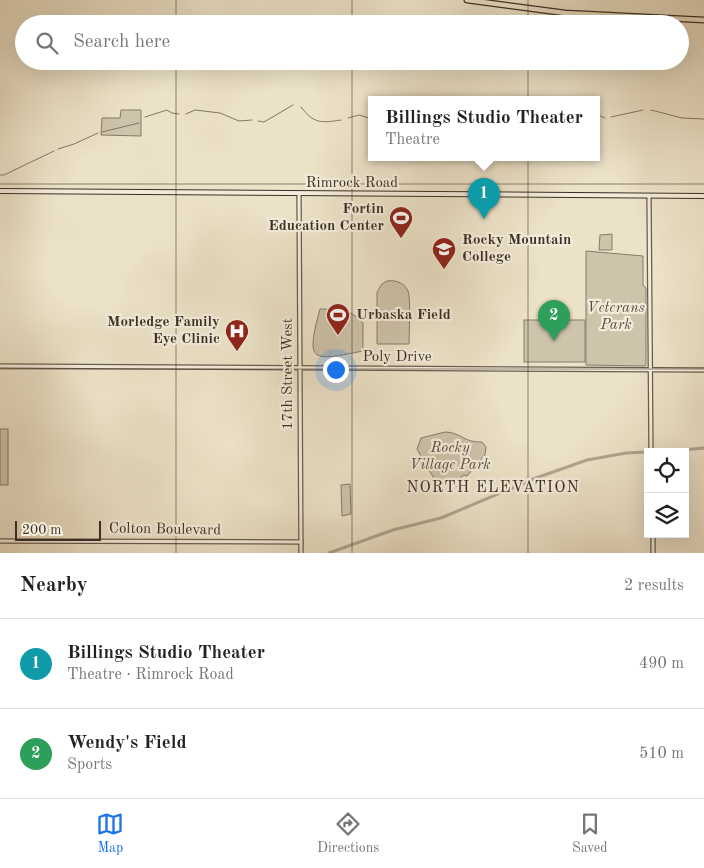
<!DOCTYPE html>
<meta charset="utf-8">
<style>
:root{--surface:#fff;--page:#f2f2f2;--text:#222;--muted:#767676;--line:#e0e0e0;--accent:#1a73e8}
body{margin:0;font-family:"Old Standard TT",serif;background:var(--page);color:var(--text)}
.controls{position:absolute;right:15px;bottom:15px;display:grid;overflow:hidden;border-radius:0px;box-shadow:0 5px 20px #0002}
.controls button{width:45px;height:45px;display:grid;place-items:center;padding:0;border:0;border-bottom:1px solid var(--line);background:var(--surface);color:var(--text);font:25px sans-serif}
.scale{position:absolute;left:15px;bottom:12px;width:86px;box-sizing:border-box;padding-left:5px;border:2px solid #3d2f25;border-top:0;font-size:14px;line-height:18px;white-space:nowrap;color:#3d2f25;-webkit-text-stroke:4px #f3ecdb;paint-order:stroke}
.you{position:absolute;left:335px;top:369px;width:18px;height:18px;margin:-12px;border:4px solid #fff;border-radius:50%;background:#1a73e8;box-shadow:0 0 0 8px #1a73e833}
.badge{display:grid;place-items:center;width:32px;height:32px;border-radius:50%;background:var(--accent);color:#fff;font-size:16px;font-weight:700}
.pin{position:absolute;translate:-50% -41px;filter:drop-shadow(0 1px 2px #0008)}
.pin::after{content:'';position:absolute;top:26px;width:18px;height:15px;background:inherit;clip-path:polygon(0 0,100% 0,50% 100%)}
.popup{position:absolute;left:368px;top:96px;width:232px;height:65px;box-sizing:border-box;display:grid;place-content:center;border-radius:0px;background:var(--surface);filter:drop-shadow(0 1px 4px #0005);font-size:16px;white-space:nowrap;color:var(--muted)}
.popup b{font-size:19px;color:var(--text)}
.popup::after{content:'';position:absolute;left:50%;top:100%;margin-left:-10px;border:10px solid transparent;border-top-color:var(--surface)}
.list{margin:0;padding:0;list-style:none}
h2{display:flex;justify-content:space-between;align-items:center;height:65px;margin:0;padding:0 20px;font-size:21px}
h2 small{font-size:16px;font-weight:400;color:var(--muted)}
.list li{display:grid;grid-template-columns:32px 1fr auto;gap:15px;align-items:center;box-sizing:border-box;height:90px;padding:0 20px;border-top:1px solid var(--line)}
.list b{display:block;font-size:19px;white-space:nowrap}
.list p{margin:0;font-size:16px;white-space:nowrap;color:var(--muted)}
.list em{font-size:16px;font-style:normal;color:var(--muted)}
.icon{flex:none;width:28px;height:28px;fill:none;stroke:currentColor;stroke-width:2;stroke-linecap:round;stroke-linejoin:round}
.map{position:relative;flex:none;width:704px;height:553px;overflow:hidden}
.search{position:absolute;background:var(--surface);box-shadow:0 5px 20px #0002;left:15px;right:15px;top:15px;height:55px;display:flex;align-items:center;gap:12px;box-sizing:border-box;padding:0 18px;border-radius:28px;color:var(--muted);font-size:19px}
.sheet{height:245px;background:var(--surface)}
nav{display:flex;justify-content:space-around;align-items:center;box-sizing:border-box;height:70px;border-top:1px solid var(--line);background:var(--surface);font-size:14px;color:var(--muted)}
nav a{display:grid;justify-items:center;gap:2px}
nav .on{color:var(--accent)}
.map>svg:first-child{display:block}
.green{fill:#cec4ac;stroke:#867a68}
.lines{fill:none;stroke-linecap:round;stroke-linejoin:round}
.stream{stroke:#827666;stroke-width:1}
.canal{stroke:#b0a591;stroke-width:3}
.tertiary-casing{stroke:#695c4e;stroke-width:5.5}
.secondary-casing{stroke:#3d2f25;stroke-width:6}
.trunk-casing{stroke:#3d2f25;stroke-width:7}
.tertiary{stroke:#f3ecdb;stroke-width:3}
.secondary{stroke:#f3ecdb;stroke-width:4}
.trunk{stroke:#ece2c8;stroke-width:4.5}
.grid{fill:none;stroke:#3d2f25;stroke-width:1;stroke-opacity:0.55}
.labels{text-anchor:middle;dominant-baseline:central;stroke-width:4.5;stroke-linejoin:round;paint-order:stroke}
.street-label{font-size:15px;fill:#3d2f25;stroke:#f3ecdb}
.poi-label{font-size:15px;font-weight:bold;fill:#3d2f25;stroke:#f3ecdb;text-anchor:end}
.park-label{font-size:15px;font-style:italic;fill:#5a4d40;stroke:#f3ecdb}
.neighbourhood-label{font-size:16px;letter-spacing:1px;fill:#3d2f25;stroke:#f3ecdb}
</style>
<div class="map">
<svg width="704" height="553" viewBox="0 0 704 553">
<rect width="100%" height="100%" fill="#ece2c8"/>
<filter id="stains"><feTurbulence type="fractalNoise" baseFrequency=".004" numOctaves="4"/><feColorMatrix values="0 0 0 0 .2 0 0 0 0 .09 0 0 0 0 .02 0 0 0 .5 -.17"/></filter>
<radialGradient id="worn" r=".72"><stop offset=".6" stop-color="#630" stop-opacity="0"/><stop offset="1" stop-color="#630" stop-opacity=".3"/></radialGradient>
<g class="green">
<polygon points="121,110 141,110 141,136 101,135 102,118 120,118"/>
<polygon points="612,234 612,250 599,250 600,235"/>
<polygon points="586,251 643,256 643,285 646,288 646,364 645,366 586,365"/>
<path d="M387 281C395 280 404 282 408 291 411 300 409 332 409 344H377V292L382 284Z"/>
<path d="M320 309C341 310 347 307 363 323V351C312 361 305 364 320 309Z"/>
<rect x="524" y="320" width="61" height="42"/>
<rect x="0" y="429" width="8" height="56"/>
<path d="M445 432C460 432 464 443 482 442L486 447 485 455 467 476 464 475 461 477 458 487 436 482 417 449 421 438Z"/>
<polygon points="350,484 351,514 342,516 341,485"/>
</g>
<g class="lines">
<g class="stream">
<path d="M301 107C314 124 321 123 341 120"/>
<polyline points="651,110 682,118 704,119"/>
<polyline points="186,114 195,110 220,113 239,121 252,120"/>
<polyline points="596,114 605,118"/>
<polyline points="145,117 167,110 172,113 179,114"/>
<polyline points="611,117 643,110"/>
<polyline points="348,118 359,115 372,119"/>
<polyline points="258,121 264,122 293,105"/>
<polyline points="102,132 139,123"/>
<polyline points="58,149 74,144 98,133"/>
<polyline points="0,175 4,175 54,151"/>
</g>
<g class="canal">
<polyline points="661,452 704,448"/>
<polyline points="329,553 393,530 441,518 536,478 587,460 626,453 648,452"/>
</g>
<g class="tertiary-casing">
<g id="tertiary">
<polyline points="299,194 301,553"/>
<polyline points="649,196 651,452"/>
<polyline points="0,366 704,370"/>
<polyline points="653,534 653,553"/>
<polyline points="0,541 301,542"/>
</g>
</g>
<g class="secondary-casing">
<polyline id="secondary" points="0,191 704,196"/>
</g>
<g class="trunk-casing">
<polyline id="trunk" points="467,0 565,13 704,20"/>
</g>
<use href="#tertiary" class="tertiary"/>
<use href="#secondary" class="secondary"/>
<use href="#trunk" class="trunk"/>
</g>
<path class="grid" d="M176 0V24M352 0V24M528 0V24M176 61V553M352 61V553M528 61V553M0 184H704M0 369H704"/>
<defs>
<g id="stadium-pin" transform="scale(1.25)"><path d="M0 17L-7.5 6A9.5 9.5 0 1 1 7.5 6Z" fill="#8f2418" stroke="#f3ecdb"/><path d="M0-5a6.5 5 0 1 0 0 10a6.5 5 0 1 0 0-10ZM-3.5-1.8h7v3.6h-7Z" fill="#fff"/></g>
<g id="university-pin" transform="scale(1.25)"><path d="M0 17L-7.5 6A9.5 9.5 0 1 1 7.5 6Z" fill="#8f2418" stroke="#f3ecdb"/><path d="M0-5L7-2L0 1L-7-2ZM-4 1L0 2.5L4 1V4Q0 6-4 4Z" fill="#fff"/></g>
<g id="hospital-pin" transform="scale(1.25)"><path d="M0 17L-7.5 6A9.5 9.5 0 1 1 7.5 6Z" fill="#8f2418" stroke="#f3ecdb"/><path d="M-5-5h3v3.5h4V-5h3V5h-3V1.5h-4V5h-3Z" fill="#fff"/></g>
</defs>
<g fill-rule="evenodd">
<use href="#stadium-pin" x="401" y="218"/>
<use href="#university-pin" x="444" y="249"/>
<use href="#stadium-pin" x="338" y="315"/>
<use href="#hospital-pin" x="237" y="331"/>
</g>
<g class="labels">
<g class="street-label">
<text x="352" y="183">Rimrock Road</text>
<text x="397" y="357">Poly Drive</text>
<text transform="translate(288 374) rotate(-90)">17th Street West</text>
<text transform="translate(165 530) rotate(1)">Colton Boulevard</text>
</g>
<g class="poi-label">
<text x="384" y="209">Fortin<tspan x="384" dy="17">Education Center</tspan></text>
<text x="462" y="240" text-anchor="start">Rocky Mountain<tspan x="462" dy="17">College</tspan></text>
<text x="356" y="315" text-anchor="start">Urbaska Field</text>
<text x="220" y="322">Morledge Family<tspan x="220" dy="17">Eye Clinic</tspan></text>
</g>
<g class="park-label">
<text x="616" y="308">Veterans<tspan x="616" dy="17">Park</tspan></text>
<text x="450" y="448">Rocky<tspan x="450" dy="17">Village Park</tspan></text>
</g>
<g class="neighbourhood-label">
<text x="493" y="488">NORTH ELEVATION</text>
</g>
</g>
<rect width="100%" height="100%" filter="url(#stains)"/>
<rect width="100%" height="100%" fill="url(#worn)"/>
</svg>
<div class="controls">
<button><svg class="icon" aria-label="locate" viewBox="0 0 24 24"><circle cx="12" cy="12" r="6"/><path d="M12 2v4M12 18v4M2 12h4M18 12h4"/></svg></button>
<button><svg class="icon" aria-label="layers" viewBox="0 0 24 24"><path d="M12 4l9 5-9 5-9-5zM3 14l9 5 9-5"/></svg></button>
</div>
<div class="scale">200 m</div>
<div class="you"></div>
<div class="pin badge" style="left:484px;top:219px;background:#0f9aa8">1</div>
<div class="popup"><b>Billings Studio Theater</b>Theatre</div>
<div class="pin badge" style="left:554px;top:341px;background:#2e9e5b">2</div>
<div class="search"><svg class="icon" aria-label="search" viewBox="0 0 24 24"><circle cx="10" cy="10" r="6"/><path d="M15 15l6 6"/></svg>Search here</div>
</div>
<section class="sheet">
<h2>Nearby<small>2 results</small></h2>
<ul class="list">
<li><span class="badge" style="background:#0f9aa8">1</span><div><b>Billings Studio Theater</b><p>Theatre · Rimrock Road</p></div><em>490 m</em></li>
<li><span class="badge" style="background:#2e9e5b">2</span><div><b>Wendy's Field</b><p>Sports</p></div><em>510 m</em></li>
</ul>
</section>
<nav>
<a class="on"><svg class="icon" aria-label="map" viewBox="0 0 24 24"><path d="M3 6l6-2 6 2 6-2v14l-6 2-6-2-6 2zM9 4v14M15 6v14"/></svg>Map</a>
<a><svg class="icon" aria-label="directions" viewBox="0 0 24 24"><path d="M12 3l9 9-9 9-9-9zM9 14v-3h6M13 9l2 2-2 2"/></svg>Directions</a>
<a><svg class="icon" aria-label="saved" viewBox="0 0 24 24"><path d="M7 4h10v16l-5-4-5 4z"/></svg>Saved</a>
</nav>
